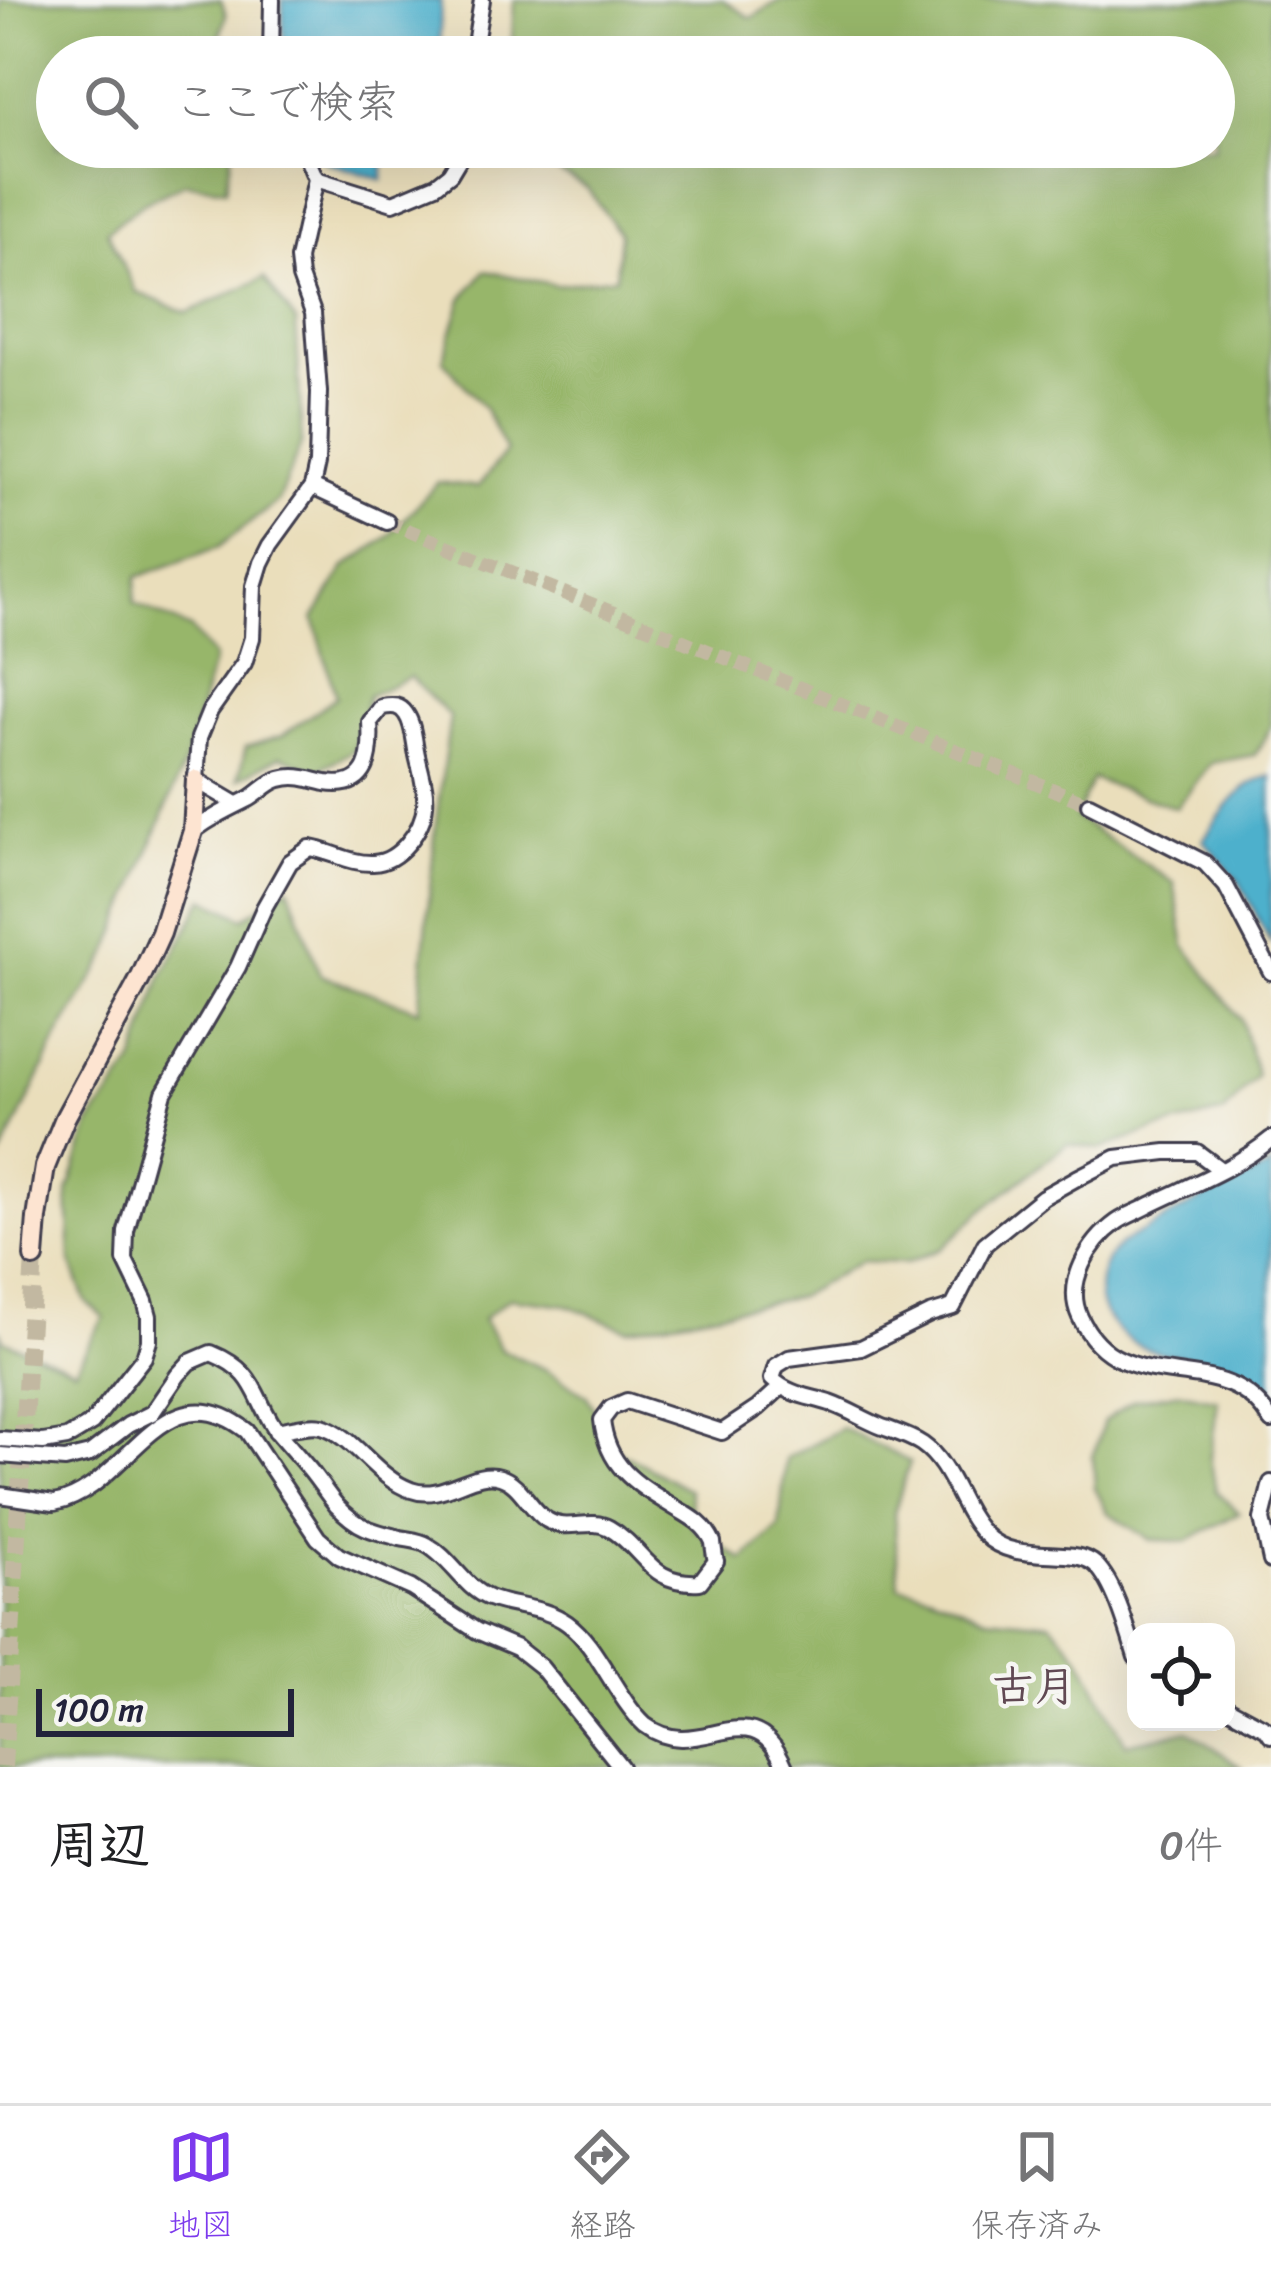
<!DOCTYPE html>
<html lang="ja">
<meta charset="utf-8">
<style>
:root{--surface:#fff;--page:#f2f2f2;--text:#202124;--muted:#757577;--line:#e0e0e0;--accent:#7c3aed}
body{margin:0;font-family:Sriracha,"Klee One",sans-serif;background:var(--page);color:var(--text)}
.controls{position:absolute;right:36px;bottom:36px;display:grid;overflow:hidden;border-radius:24px;box-shadow:0 12px 48px #0002}
.controls button{width:108px;height:108px;display:grid;place-items:center;padding:0;border:0;border-bottom:3px solid var(--line);background:var(--surface);color:var(--text);font:60px sans-serif}
.scale{position:absolute;left:36px;bottom:30px;width:258px;box-sizing:border-box;padding-left:12px;border:6px solid #22223b;border-top:0;font-size:33px;line-height:42px;white-space:nowrap;color:#22223b;-webkit-text-stroke:9px #f6f6f2;paint-order:stroke}
.list{margin:0;padding:0;list-style:none}
h2{display:flex;justify-content:space-between;align-items:center;height:156px;margin:0;padding:0 48px;font-size:51px}
h2 small{font-size:39px;font-weight:400;color:var(--muted)}
.icon{flex:none;width:66px;height:66px;fill:none;stroke:currentColor;stroke-width:2;stroke-linecap:round;stroke-linejoin:round}
.map{position:relative;flex:none;width:1271px;height:1767px;overflow:hidden}
.search{position:absolute;background:var(--surface);box-shadow:0 12px 48px #0002;left:36px;right:36px;top:36px;height:132px;display:flex;align-items:center;gap:30px;box-sizing:border-box;padding:0 42px;border-radius:66px;color:var(--muted);font-size:45px}
.sheet{height:336px;background:var(--surface)}
nav{display:flex;justify-content:space-around;align-items:center;box-sizing:border-box;height:168px;border-top:3px solid var(--line);background:var(--surface);font-size:33px;color:var(--muted)}
nav a{display:grid;justify-items:center;gap:6px}
nav .on{color:var(--accent)}
.map>svg:first-child{display:block}
.forest{fill:#97b66a;stroke:#5c6c52;stroke-width:3}
.water{fill:#4db0cc;stroke:#386984;stroke-width:3}
.lines{fill:none;stroke-linecap:round;stroke-linejoin:round}
.street-tunnel{stroke:#c2b8a1;stroke-width:14;stroke-dasharray:14 7;stroke-linecap:butt}
.secondary-tunnel{stroke:#c2b8a1;stroke-width:18;stroke-dasharray:18 9;stroke-linecap:butt}
.street-casing{stroke:#403e4e;stroke-width:20}
.secondary-casing{stroke:#403e4e;stroke-width:24}
.street{stroke:#fff;stroke-width:14}
.secondary{stroke:#fde4d1;stroke-width:18}
.street-bridge-casing{stroke:#403e4e;stroke-width:20;stroke-linecap:butt}
.street-bridge{stroke:#fff;stroke-width:14}
.labels{text-anchor:middle;dominant-baseline:central;stroke-width:9;stroke-linejoin:round;paint-order:stroke}
.quarter-label{font-size:42px;font-weight:bold;fill:#614953;stroke:#f6f6f2}
</style>
<div class="map">
<svg width="1271" height="1767" viewBox="0 0 1271 1767">
<rect width="100%" height="100%" fill="#f6f6f2"/>
<filter id="ink" filterUnits="userSpaceOnUse"><feTurbulence type="fractalNoise" baseFrequency=".00833" numOctaves="2"/><feDisplacementMap in="SourceGraphic" scale="24" xChannelSelector="R" yChannelSelector="G"/><feConvolveMatrix kernelMatrix="1 2 1 2 8 2 1 2 1" color-interpolation-filters="sRGB"/></filter>
<filter id="wash" filterUnits="userSpaceOnUse"><feTurbulence type="fractalNoise" baseFrequency=".004" numOctaves="4" result="noise"/><feDisplacementMap in="SourceGraphic" scale="48" xChannelSelector="R" yChannelSelector="G"/><feGaussianBlur stdDeviation="2.7" result="paint"/><feColorMatrix in="noise" values="0 0 0 0 0 0 0 0 0 0 0 0 0 0 0 0 0 1.4 0 .05"/><feComposite in="paint" operator="in"/></filter>
<g filter="url(#wash)">
<rect width="100%" height="100%" fill="#eadebb"/>
<g class="forest">
<polygon points="0,0 221,0 226,15 214,57 57,57 57,147 233,147 226,189 185,183 143,203 107,231 136,292 187,313 264,278 296,322 302,442 278,501 219,547 137,577 134,603 192,630 214,658 188,753 108,954 60,1034 0,1159"/>
<polygon points="514,0 723,0 751,18 780,0 1271,0 1271,726 1255,755 1211,763 1176,808 1092,779 1076,818 1174,883 1185,946 1241,1020 1257,1076 1224,1113 1158,1129 1101,1149 1067,1144 984,1209 941,1249 906,1263 861,1261 798,1297 627,1329 567,1305 509,1298 483,1319 501,1350 545,1369 586,1395 619,1451 689,1490 693,1528 743,1560 779,1527 786,1458 842,1428 910,1462 894,1513 899,1586 932,1594 986,1617 1051,1623 1080,1656 1126,1744 1188,1730 1242,1767 0,1767 0,1330 3,1340 75,1369 104,1317 86,1302 71,1262 68,1192 90,1124 134,1063 162,976 204,898 244,918 289,886 320,975 419,1010 436,822 450,717 410,677 368,696 354,750 316,771 281,756 238,779 246,747 282,736 336,697 314,619 345,567 388,537 438,482 478,487 506,451 485,409 443,360 462,299 485,271 557,285 616,277 620,234 587,188 513,147 1214,147 1214,57 511,57"/>
<polygon points="1181,1392 1218,1400 1210,1457 1216,1491 1239,1513 1187,1541 1150,1540 1107,1512 1095,1488 1093,1457 1104,1421 1134,1400"/>
</g>
<g class="water">
<polygon points="282,0 441,0 439,57 284,57"/>
<polygon points="315,147 383,147 383,180 323,161"/>
<path d="M1271 776V944L1239 881 1203 840C1221 814 1238 783 1271 776Z"/>
<path d="M1271 1163V1396C1239 1354 1199 1363 1154 1351 1133 1346 1114 1331 1104 1312 1094 1291 1100 1262 1119 1246 1127 1238 1141 1233 1151 1227 1188 1205 1228 1187 1267 1168Z"/>
</g>
</g>
<g filter="url(#ink)">
<g class="lines">
<polyline class="street-tunnel" points="387,522 1089,804"/>
<polyline class="secondary-tunnel" points="3,1767 34,1257"/>
<g class="street-casing">
<g id="street">
<polyline points="271,57 272,0"/>
<polyline points="473,57 482,0"/>
<polyline points="316,179 393,203 436,185 450,174 459,159 461,147"/>
<polyline points="312,487 387,522"/>
<polyline points="235,803 196,780 199,738 210,711 244,663 252,638 254,586 261,563 270,545 312,487 317,464 319,392 313,313 300,277 298,259 316,179 302,147"/>
<polyline points="1089,804 1205,863 1226,886 1271,972"/>
<path d="M1271 1139C1236 1168 1191 1185 1150 1205 1140 1211 1127 1215 1117 1222 1089 1242 1064 1283 1080 1317 1121 1406 1225 1341 1271 1421"/>
<path d="M276 1431C289 1429 310 1423 322 1426 354 1435 376 1478 411 1490 443 1502 473 1468 500 1477 521 1483 529 1509 547 1520 567 1533 590 1517 609 1528 646 1549 648 1585 700 1582L716 1561C715 1559 713 1544 713 1542 706 1526 693 1518 679 1510 640 1486 607 1470 602 1420L611 1408 627 1401 722 1432 758 1408 781 1387"/>
<path d="M0 1439 43 1442 67 1438 92 1423 144 1357 149 1341V1316L145 1301 125 1260 126 1231 164 1093 238 967 264 908 290 862 310 848C331 851 351 864 373 863 399 862 423 830 425 805 427 788 419 767 416 750 414 738 413 724 406 714 400 705 393 705 382 707L370 722C372 755 370 790 326 783 310 780 298 774 280 779 268 782 260 793 249 799 227 810 214 816 193 831"/>
<path d="M0 1455 65 1460 90 1454 128 1425 152 1413 178 1375 190 1362 211 1353C260 1373 252 1398 279 1434 289 1446 299 1457 309 1469 319 1481 327 1494 337 1506 358 1528 372 1531 400 1538 409 1540 419 1540 427 1545 451 1558 463 1587 489 1598 515 1608 543 1606 567 1623 598 1645 615 1697 645 1725 700 1767 751 1686 785 1767"/>
<polyline points="1271,1483 1262,1519 1271,1561"/>
<path d="M54 1503C127 1490 162 1364 247 1431L318 1538 339 1556 411 1588 477 1631 517 1648 541 1667 621 1767"/>
<path d="M1136 1657C1128 1631 1115 1584 1096 1565 1074 1544 1016 1567 984 1534 959 1508 952 1465 922 1444 910 1436 893 1431 880 1426 863 1419 847 1409 830 1403 808 1396 789 1395 772 1379L776 1366 789 1358 861 1348 930 1314 953 1307 985 1244 1043 1197 1077 1178 1116 1158 1166 1152H1197L1221 1170"/>
<polyline points="1226,1707 1267,1729 1271,1735"/>
</g>
</g>
<g class="secondary-casing">
<polyline id="secondary" points="34,1257 37,1218 45,1167 65,1118 140,979 161,933 193,831 196,780"/>
</g>
<use href="#street" class="street"/>
<use href="#secondary" class="secondary"/>
<g class="street-bridge-casing">
<polyline id="street-bridge" points="0,1495 54,1503"/>
</g>
<use href="#street-bridge" class="street-bridge"/>
</g>
</g>
<g class="labels">
<g class="quarter-label">
<text x="1034" y="1686">古月</text>
</g>
</g>
</svg>
<div class="controls">
<button><svg class="icon" aria-label="locate" viewBox="0 0 24 24"><circle cx="12" cy="12" r="6"/><path d="M12 2v4M12 18v4M2 12h4M18 12h4"/></svg></button>
</div>
<div class="scale">100 m</div>
<div class="search"><svg class="icon" aria-label="search" viewBox="0 0 24 24"><circle cx="10" cy="10" r="6"/><path d="M15 15l6 6"/></svg>ここで検索</div>
</div>
<section class="sheet">
<h2>周辺<small>0件</small></h2>
<ul class="list">
</ul>
</section>
<nav>
<a class="on"><svg class="icon" aria-label="map" viewBox="0 0 24 24"><path d="M3 6l6-2 6 2 6-2v14l-6 2-6-2-6 2zM9 4v14M15 6v14"/></svg>地図</a>
<a><svg class="icon" aria-label="directions" viewBox="0 0 24 24"><path d="M12 3l9 9-9 9-9-9zM9 14v-3h6M13 9l2 2-2 2"/></svg>経路</a>
<a><svg class="icon" aria-label="saved" viewBox="0 0 24 24"><path d="M7 4h10v16l-5-4-5 4z"/></svg>保存済み</a>
</nav>
